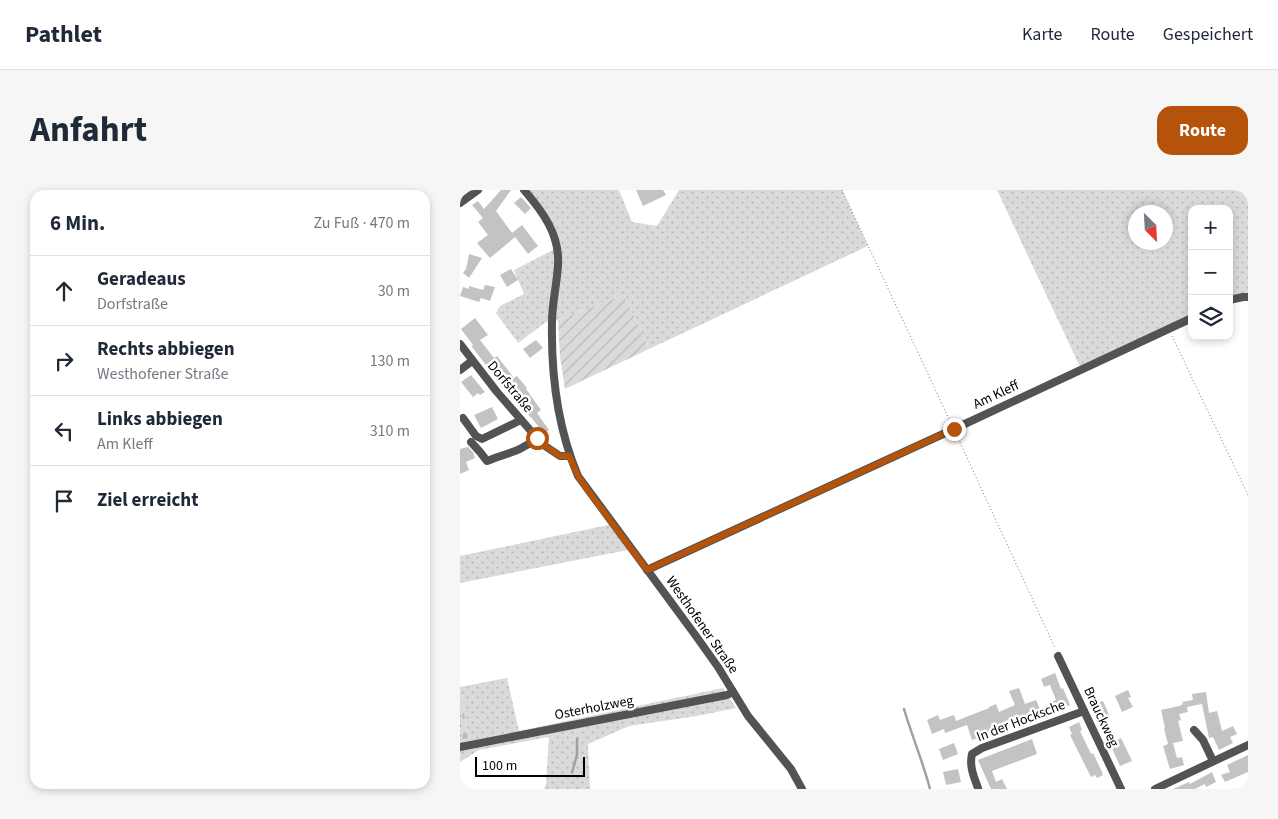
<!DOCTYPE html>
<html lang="de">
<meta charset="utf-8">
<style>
:root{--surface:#fff;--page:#f6f6f7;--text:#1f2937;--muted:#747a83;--line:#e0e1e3;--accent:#b45309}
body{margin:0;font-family:"Source Sans 3",sans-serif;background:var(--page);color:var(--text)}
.controls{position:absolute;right:15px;top:15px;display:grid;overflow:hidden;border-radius:10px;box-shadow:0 2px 8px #0003}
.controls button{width:45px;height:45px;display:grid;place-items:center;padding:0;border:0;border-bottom:1px solid var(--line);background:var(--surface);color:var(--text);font:25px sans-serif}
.compass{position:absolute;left:668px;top:15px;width:45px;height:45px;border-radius:50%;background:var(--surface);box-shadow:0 2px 8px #0003;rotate:156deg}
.scale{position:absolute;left:15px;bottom:12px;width:110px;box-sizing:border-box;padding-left:5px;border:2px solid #000;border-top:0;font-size:14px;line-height:18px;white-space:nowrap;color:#000;-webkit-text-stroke:4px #fff;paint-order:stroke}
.stop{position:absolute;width:15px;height:15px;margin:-11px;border:4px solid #b45309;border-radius:50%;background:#fff}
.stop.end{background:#b45309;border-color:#fff;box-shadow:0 1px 5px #0008}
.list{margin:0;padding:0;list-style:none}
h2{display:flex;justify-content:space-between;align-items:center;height:65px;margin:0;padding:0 20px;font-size:21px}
h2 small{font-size:16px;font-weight:400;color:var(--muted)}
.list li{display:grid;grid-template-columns:32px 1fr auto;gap:15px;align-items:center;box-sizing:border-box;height:70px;padding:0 20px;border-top:1px solid var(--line)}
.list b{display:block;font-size:19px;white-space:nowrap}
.list p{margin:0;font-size:16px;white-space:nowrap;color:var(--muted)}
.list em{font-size:16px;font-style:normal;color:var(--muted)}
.icon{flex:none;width:28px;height:28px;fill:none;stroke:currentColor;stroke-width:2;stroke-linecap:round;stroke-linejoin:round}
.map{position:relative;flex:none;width:788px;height:599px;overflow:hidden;border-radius:15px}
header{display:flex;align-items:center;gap:30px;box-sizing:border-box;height:70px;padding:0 25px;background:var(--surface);border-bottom:1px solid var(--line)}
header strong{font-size:24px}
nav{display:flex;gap:28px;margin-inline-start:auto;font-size:18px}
.intro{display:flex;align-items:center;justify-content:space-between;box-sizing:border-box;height:120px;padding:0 30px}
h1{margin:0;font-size:35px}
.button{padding:12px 22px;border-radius:15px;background:var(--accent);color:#fff;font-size:18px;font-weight:700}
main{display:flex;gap:30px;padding:0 30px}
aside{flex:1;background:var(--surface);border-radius:15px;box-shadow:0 2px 8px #0003}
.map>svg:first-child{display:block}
.grass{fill:url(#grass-dots);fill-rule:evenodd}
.cemetery{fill:url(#cemetery-stones)}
.garden{fill:url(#garden-furrows)}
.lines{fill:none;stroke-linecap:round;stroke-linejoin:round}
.stream{stroke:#a1a1a1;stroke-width:2.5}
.building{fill:#c3c3c3}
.path{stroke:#757575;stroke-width:1;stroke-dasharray:1 2.5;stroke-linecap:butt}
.minor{stroke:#535353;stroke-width:8}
.route{stroke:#b45309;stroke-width:6}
.labels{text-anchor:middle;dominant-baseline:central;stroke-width:5;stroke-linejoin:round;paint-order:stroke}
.street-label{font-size:14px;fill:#000;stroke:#fff}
</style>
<header>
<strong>Pathlet</strong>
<nav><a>Karte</a><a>Route</a><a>Gespeichert</a></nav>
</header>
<div class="intro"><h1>Anfahrt</h1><a class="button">Route</a></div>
<main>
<aside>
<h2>6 Min.<small>Zu Fuß · 470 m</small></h2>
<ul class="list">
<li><svg class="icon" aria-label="ahead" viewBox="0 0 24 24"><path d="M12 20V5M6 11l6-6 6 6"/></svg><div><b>Geradeaus</b><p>Dorfstraße</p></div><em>30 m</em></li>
<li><svg class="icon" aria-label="right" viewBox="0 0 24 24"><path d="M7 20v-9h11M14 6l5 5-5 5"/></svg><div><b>Rechts abbiegen</b><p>Westhofener Straße</p></div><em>130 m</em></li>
<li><svg class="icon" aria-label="left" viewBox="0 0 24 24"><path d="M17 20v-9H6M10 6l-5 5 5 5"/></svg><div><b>Links abbiegen</b><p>Am Kleff</p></div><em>310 m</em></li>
<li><svg class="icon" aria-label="arrive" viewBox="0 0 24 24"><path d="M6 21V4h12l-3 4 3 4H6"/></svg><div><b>Ziel erreicht</b></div></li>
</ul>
</aside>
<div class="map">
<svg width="788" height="599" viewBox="0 0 788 599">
<defs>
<pattern id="grass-dots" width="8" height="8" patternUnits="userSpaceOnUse" patternTransform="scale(1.25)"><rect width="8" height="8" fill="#dadada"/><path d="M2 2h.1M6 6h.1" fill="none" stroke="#b9b9b9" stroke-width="1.8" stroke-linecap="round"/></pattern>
<pattern id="cemetery-stones" width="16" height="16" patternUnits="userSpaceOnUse" patternTransform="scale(1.25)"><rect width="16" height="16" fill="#dadada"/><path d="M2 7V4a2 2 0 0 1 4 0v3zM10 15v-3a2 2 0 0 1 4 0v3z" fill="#b9b9b9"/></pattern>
<pattern id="garden-furrows" width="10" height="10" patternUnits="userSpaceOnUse" patternTransform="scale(1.25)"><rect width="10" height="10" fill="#dadada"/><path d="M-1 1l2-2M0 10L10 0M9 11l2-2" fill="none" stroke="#b9b9b9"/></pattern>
</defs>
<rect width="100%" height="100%" fill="#fff"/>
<g class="grass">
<polygon points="64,0 159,0 172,32 197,36 219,0 382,0 408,56 189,159 164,105 98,130 86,132 58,153 36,123 40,116 64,104 54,80 97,58 95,46"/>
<path d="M537 0H788V107L769 110V19H732V128L621 179ZM676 22H706V52H676Z"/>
<polygon points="153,334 173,359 0,393 0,366"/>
<polygon points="47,488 59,541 263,498 276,518 237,526 169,536 128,554 130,599 84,599 86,594 89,547 19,560 0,572 0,552 9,550 0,497"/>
</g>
<polygon class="cemetery" points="0,497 9,551 0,552"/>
<polygon class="garden" points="164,105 189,159 105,199 100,166 98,130"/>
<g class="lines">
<g class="stream">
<path d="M444 519C452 546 463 572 470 599"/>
<polyline points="112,582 117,565 117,549"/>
</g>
</g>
<g class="building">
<polygon points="41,0 51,0 36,21 52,43 62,35 78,56 68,64 55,47 30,68 17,53 28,45 18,32 23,28 12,15 18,11 24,19"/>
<polygon points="176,0 203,0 206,5 183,16"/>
<polygon points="61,7 71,18 65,24 54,13"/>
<polygon points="9,64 22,68 9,88 3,83 6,79"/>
<polygon points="51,79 58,90 47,97 40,85"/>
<polygon points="25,95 35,97 30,111 21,108 19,112 0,106 3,97 9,99 9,96 23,100"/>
<polygon points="15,128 28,145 20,150 34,168 37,166 54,188 57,186 67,198 66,199 81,220 77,223 89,240 84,244 71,227 71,228 55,208 26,175 12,157 13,155 1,139"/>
<polygon points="76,150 83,158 70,168 63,159"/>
<polygon points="11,185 25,202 20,205 18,203 13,207 1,192"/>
<polygon points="32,217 38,229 21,238 14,225"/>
<polygon points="8,257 13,262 15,268 6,272 9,280 0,284 0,259"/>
<polygon points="595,483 601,499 603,498 610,515 594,521 590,512 596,510 590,495 584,497 581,489"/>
<polygon points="559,498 565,514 576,510 582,524 561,532 560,529 532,540 533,542 512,550 507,535 485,543 484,539 472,544 467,530 478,525 480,530 494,525 496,531 529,518 529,517 536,514 539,522 555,515 549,501"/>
<polygon points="668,500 671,507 668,508 673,517 662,522 655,506"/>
<polygon points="746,502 749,523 757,521 762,541 773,536 777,544 770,547 773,553 759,560 753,547 749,548 742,514 727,517 728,522 719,524 721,530 718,531 723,551 713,553 717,568 722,567 724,575 710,579 703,556 708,554 704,539 705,538 701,520 719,516 723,514 722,512 733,510 732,504"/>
<polygon points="643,511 650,527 648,527 649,531 644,533 642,530 640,531 633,515"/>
<polygon points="619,532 622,540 620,541 631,564 633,563 642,582 643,585 637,588 635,585 631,587 610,545 612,544 609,537"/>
<polygon points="661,548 672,571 660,576 650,554"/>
<polygon points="572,549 577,564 532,581 536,592 542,589 547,599 531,599 518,570"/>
<polygon points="494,553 498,564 483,570 479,559"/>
<polygon points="788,565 788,582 765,592 761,585 770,582 767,575"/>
<polygon points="498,579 501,592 486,595 483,582"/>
<polygon points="752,582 756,592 746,597 745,594 735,599 713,599 729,592 730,594"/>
</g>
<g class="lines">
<g class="path">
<polyline points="382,0 490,231"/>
<polyline points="712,146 788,305"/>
<polyline points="497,246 595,458"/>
<polyline points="0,526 1,525"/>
<polyline points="0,536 2,536"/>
<polyline points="0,546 3,545"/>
</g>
<g class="minor">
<path d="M64 0C83 22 100 45 98 75 97 94 92 113 92 132 91 183 98 239 118 286L236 446 258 477 288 526 331 579 342 599"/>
<polyline points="0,13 18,0"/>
<polyline points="769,110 783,107 788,107"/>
<polyline points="0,154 37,202 77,248 85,256 100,266 109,266"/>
<polyline points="0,180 12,171"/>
<polyline points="3,228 16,246 22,249 61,230"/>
<path d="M11 252 20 262 27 271C44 264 62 261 77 248"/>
<polyline points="187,380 494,239 732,128"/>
<polyline points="598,466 661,599"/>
<polyline points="734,540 743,550 753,571"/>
<polyline points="0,557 267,505 273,502"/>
<path d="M518 598C514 587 509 576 512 564L522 558 624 521"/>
<polyline points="695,599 788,555"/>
</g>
</g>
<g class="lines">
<polyline class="route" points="77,248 85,256 100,266 109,266 118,286 131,305 187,380 494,239"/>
</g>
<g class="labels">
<g class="street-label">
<text transform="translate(50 197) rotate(50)">Dorfstraße</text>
<text transform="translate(536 205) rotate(-25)">Am Kleff</text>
<text transform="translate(242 435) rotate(55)">Westhofener Straße</text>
<text transform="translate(134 518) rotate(-11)">Osterholzweg</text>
<text transform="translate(641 527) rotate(65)">Brauckweg</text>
<text transform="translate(561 531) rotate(-21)">In der Hocksche</text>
</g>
</g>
</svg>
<div class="controls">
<button>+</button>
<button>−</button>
<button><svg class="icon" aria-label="layers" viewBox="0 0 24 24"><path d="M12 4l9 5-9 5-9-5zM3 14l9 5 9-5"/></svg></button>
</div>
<svg class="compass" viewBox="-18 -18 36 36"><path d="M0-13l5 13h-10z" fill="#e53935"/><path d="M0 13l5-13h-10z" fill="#747a83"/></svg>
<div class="scale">100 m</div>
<div class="stop" style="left:77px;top:248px"></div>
<div class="stop end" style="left:494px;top:239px"></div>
</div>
</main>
